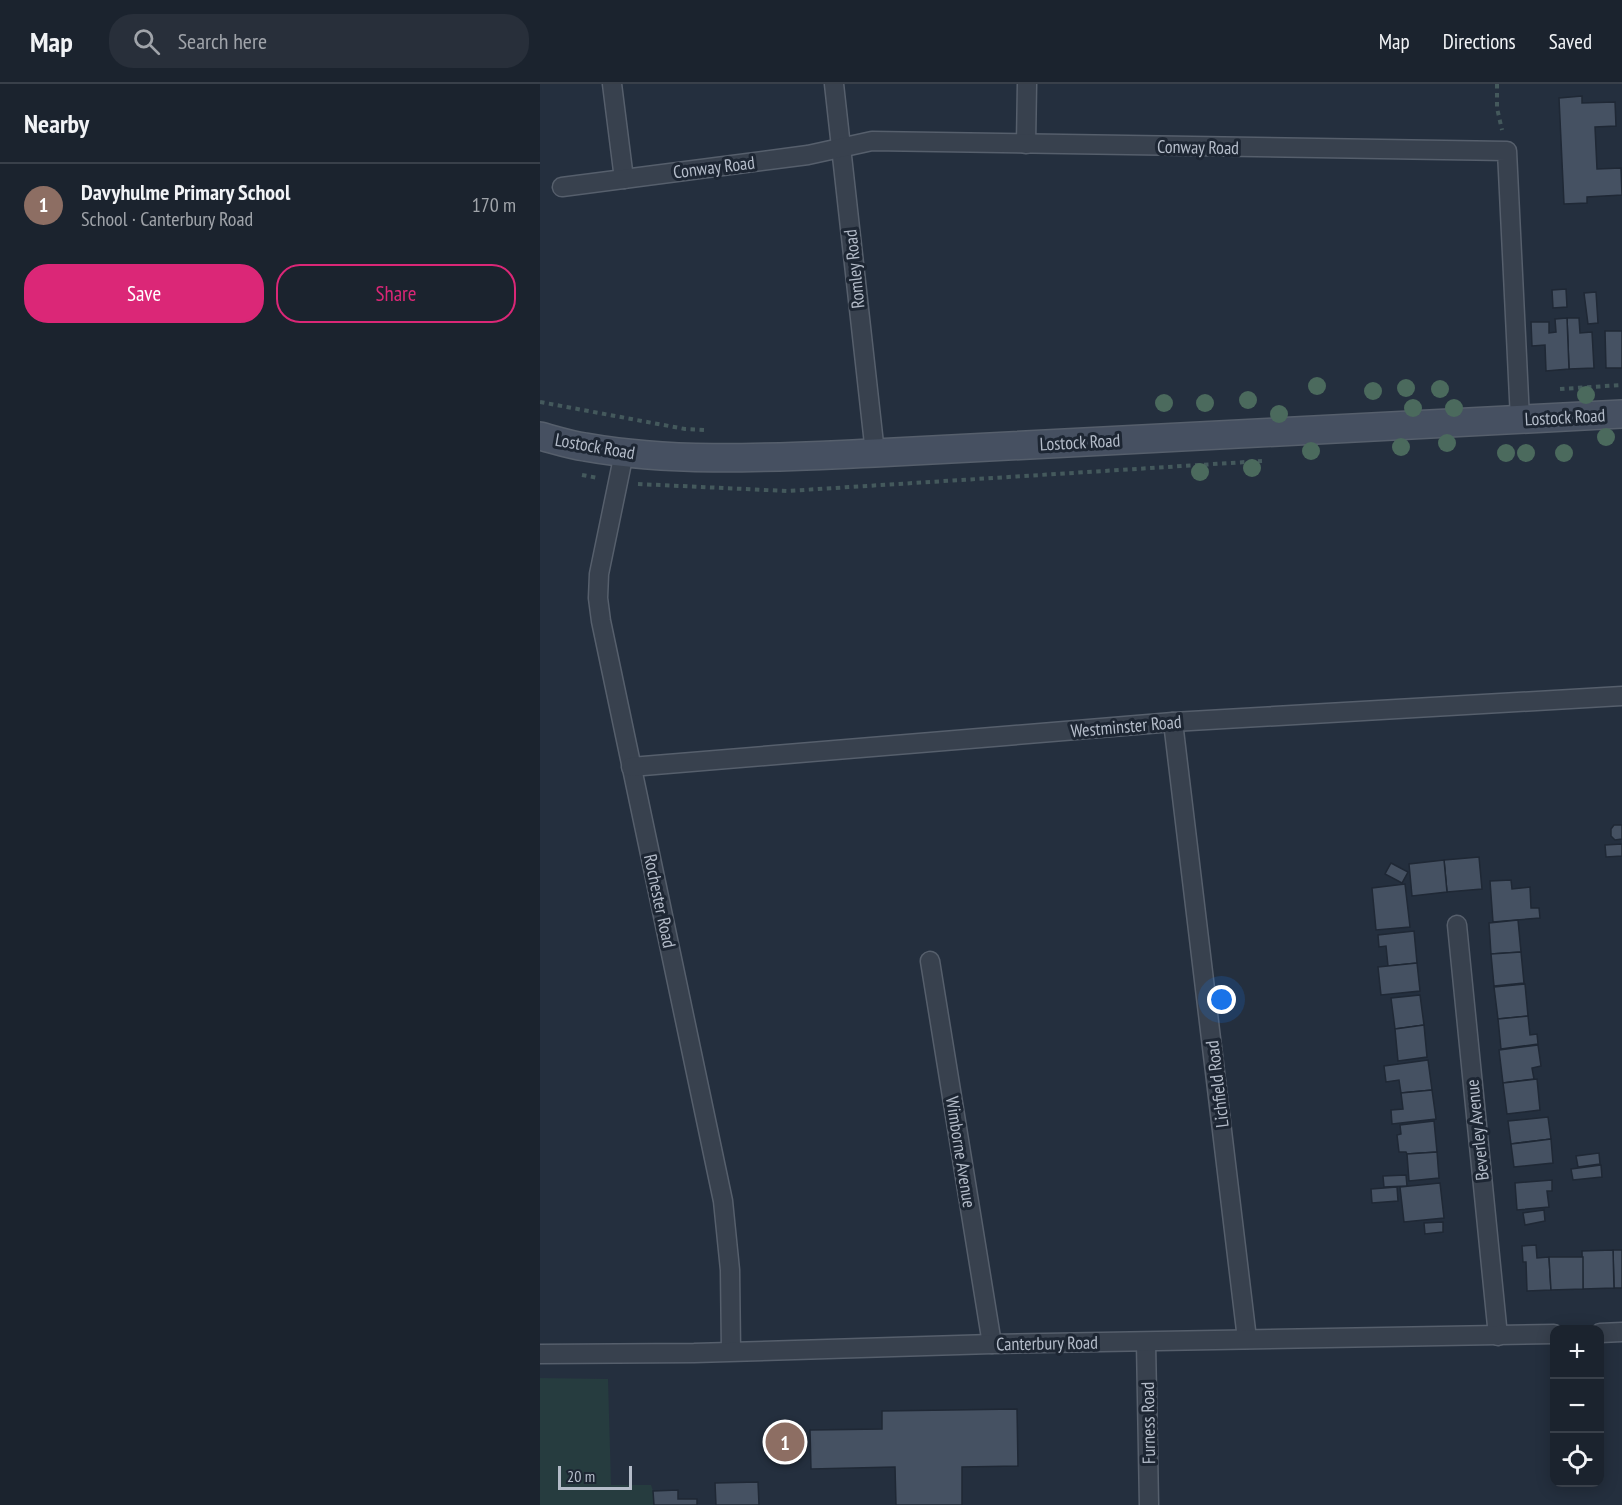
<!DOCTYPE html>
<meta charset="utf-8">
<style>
:root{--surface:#1b232e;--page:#282f3a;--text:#f1f3f6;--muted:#a0a4aa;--line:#39404a;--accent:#db2777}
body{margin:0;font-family:"PT Sans Narrow",sans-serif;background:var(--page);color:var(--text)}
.controls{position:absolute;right:18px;bottom:18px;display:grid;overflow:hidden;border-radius:12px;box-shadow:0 3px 15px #0003}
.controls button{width:54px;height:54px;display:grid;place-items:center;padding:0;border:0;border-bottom:2px solid var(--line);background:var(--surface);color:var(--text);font:30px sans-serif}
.scale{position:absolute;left:18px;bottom:15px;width:74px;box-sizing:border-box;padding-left:6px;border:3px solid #b4bcc9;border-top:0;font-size:16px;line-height:21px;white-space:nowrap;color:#b4bcc9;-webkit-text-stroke:4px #1d2633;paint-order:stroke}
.you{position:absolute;left:682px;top:916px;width:21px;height:21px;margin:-15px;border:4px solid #fff;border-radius:50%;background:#1a73e8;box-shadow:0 0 0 9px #1a73e833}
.badge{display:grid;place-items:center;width:39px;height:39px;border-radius:50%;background:var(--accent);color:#fff;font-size:20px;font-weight:700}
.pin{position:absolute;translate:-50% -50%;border:3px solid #fff;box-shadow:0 2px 6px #0006}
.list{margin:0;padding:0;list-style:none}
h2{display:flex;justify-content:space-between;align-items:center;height:78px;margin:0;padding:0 24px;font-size:26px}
h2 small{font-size:20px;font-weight:400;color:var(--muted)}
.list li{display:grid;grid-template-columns:39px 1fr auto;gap:18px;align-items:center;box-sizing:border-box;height:84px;padding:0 24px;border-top:2px solid var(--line)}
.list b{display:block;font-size:22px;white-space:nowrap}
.list p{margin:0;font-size:20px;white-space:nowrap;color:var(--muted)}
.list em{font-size:20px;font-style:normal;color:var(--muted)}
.actions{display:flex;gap:12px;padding:18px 24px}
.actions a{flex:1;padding:14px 0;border:2px solid var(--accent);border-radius:24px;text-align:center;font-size:21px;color:var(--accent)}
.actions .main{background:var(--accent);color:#fff}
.icon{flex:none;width:33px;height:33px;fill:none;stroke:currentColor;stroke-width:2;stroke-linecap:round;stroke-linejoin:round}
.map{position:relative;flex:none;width:1082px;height:1421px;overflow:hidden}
header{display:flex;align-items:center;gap:36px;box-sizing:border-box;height:84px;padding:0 30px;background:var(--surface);border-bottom:2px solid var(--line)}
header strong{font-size:28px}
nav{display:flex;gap:33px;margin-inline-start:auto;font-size:21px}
.search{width:420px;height:54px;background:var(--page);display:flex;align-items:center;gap:15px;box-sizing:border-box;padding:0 21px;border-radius:24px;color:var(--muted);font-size:22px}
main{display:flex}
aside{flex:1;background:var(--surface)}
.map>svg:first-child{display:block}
.green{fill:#263c3f}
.building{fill:#455162;stroke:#1f2835;stroke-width:1.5}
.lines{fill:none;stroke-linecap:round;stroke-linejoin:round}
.minor-casing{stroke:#565f6c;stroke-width:21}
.secondary-casing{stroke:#565f6c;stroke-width:30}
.path{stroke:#44595c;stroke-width:4;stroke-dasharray:4.5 4.5;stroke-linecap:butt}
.minor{stroke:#38414e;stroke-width:18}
.secondary{stroke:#465061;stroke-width:27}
.tree{fill:#4b6a5d}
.labels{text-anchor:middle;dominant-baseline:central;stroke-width:6;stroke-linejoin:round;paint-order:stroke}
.street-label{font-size:18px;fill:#b4bcc9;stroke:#1d2633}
</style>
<header>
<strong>Map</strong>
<div class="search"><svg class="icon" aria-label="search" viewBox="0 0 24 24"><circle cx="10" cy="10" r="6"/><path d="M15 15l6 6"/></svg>Search here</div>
<nav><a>Map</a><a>Directions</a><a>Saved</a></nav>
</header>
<main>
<aside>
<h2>Nearby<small></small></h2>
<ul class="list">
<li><span class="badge" style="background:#8d6e63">1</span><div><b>Davyhulme Primary School</b><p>School · Canterbury Road</p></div><em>170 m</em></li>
</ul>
<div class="actions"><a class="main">Save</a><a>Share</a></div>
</aside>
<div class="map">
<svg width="1082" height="1421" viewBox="0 0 1082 1421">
<rect width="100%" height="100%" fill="#242f3e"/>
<polygon class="green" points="0,1294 68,1295 71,1401 111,1401 113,1407 114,1421 0,1421"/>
<g class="building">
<polygon points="1042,12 1042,19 1075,18 1076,42 1055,43 1057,85 1081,84 1082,111 1047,113 1047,119 1024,120 1019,14"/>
<polygon points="1026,205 1027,223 1013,224 1012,206"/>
<polygon points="1056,208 1058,239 1048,240 1044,209"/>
<polygon points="1027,234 1039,234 1040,249 1052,248 1054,284 1029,285"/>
<polygon points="1027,234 1029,285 1006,287 1005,261 992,262 991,238 1009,238 1009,249 1016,248 1015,235"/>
<polygon points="1065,247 1082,247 1082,284 1066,284"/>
<polygon points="1074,741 1082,741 1082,755 1075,756 1071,752 1071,745"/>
<polygon points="1082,760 1082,772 1066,773 1065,761"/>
<polygon points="939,773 942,805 907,808 904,776"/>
<polygon points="904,776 907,808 872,812 869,780"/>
<polygon points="851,779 868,788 862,799 845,790"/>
<polygon points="971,796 972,805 990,803 991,824 999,824 1000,834 953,838 950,797"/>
<polygon points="865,800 870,843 836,846 832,804"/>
<polygon points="978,836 981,868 951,870 949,839"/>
<polygon points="874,847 877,879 848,882 846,862 839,863 838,851"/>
<polygon points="981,868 984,899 954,902 951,870"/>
<polygon points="877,879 880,907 841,911 838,883"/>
<polygon points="985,900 988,932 958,935 954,903"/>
<polygon points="880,911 884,941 855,945 851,914"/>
<polygon points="988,932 990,951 997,950 998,960 961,965 958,935"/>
<polygon points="884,941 887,973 858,977 855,945"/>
<polygon points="998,961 1001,982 992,984 994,995 963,999 959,966"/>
<polygon points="888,976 892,1006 861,1009 859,996 846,998 844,982"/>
<polygon points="997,995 1000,1026 967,1030 963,999"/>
<polygon points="892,1006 896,1035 852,1040 851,1026 863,1025 861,1009"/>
<polygon points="1008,1033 1011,1055 971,1060 968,1037"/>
<polygon points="894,1037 897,1068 867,1070 866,1068 859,1068 857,1051 861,1050 860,1041"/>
<polygon points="1011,1055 1013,1079 974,1083 971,1060"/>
<polygon points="897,1068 899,1094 869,1097 867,1070"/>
<polygon points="1059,1069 1060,1080 1038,1083 1036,1072"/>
<polygon points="1061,1081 1062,1093 1033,1096 1031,1085"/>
<polygon points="866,1091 867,1102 844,1103 843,1092"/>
<polygon points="1012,1096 1012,1107 1007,1107 1009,1123 977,1126 975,1099"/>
<polygon points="900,1099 904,1134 864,1138 860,1103"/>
<polygon points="857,1103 858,1117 832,1119 831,1105"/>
<polygon points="1004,1126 1005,1137 985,1141 983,1129"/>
<polygon points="903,1138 903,1148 885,1150 884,1139"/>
<polygon points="996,1161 997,1174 1009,1173 1011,1206 987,1207 986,1178 983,1178 982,1162"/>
<polygon points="1073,1166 1082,1166 1082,1204 1074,1204"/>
<polygon points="1073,1166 1074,1204 1043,1205 1042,1167"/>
<polygon points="1009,1173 1043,1173 1043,1205 1011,1206"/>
<polygon points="477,1325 478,1382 422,1383 422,1421 356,1421 355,1383 271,1385 270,1346 342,1345 342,1327"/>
<polygon points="218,1398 219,1421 176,1421 175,1399"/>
<polygon points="138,1406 138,1415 157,1415 157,1421 114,1421 113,1407"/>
</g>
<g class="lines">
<g class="minor-casing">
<g id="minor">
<polyline points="72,0 84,95"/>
<polyline points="294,0 335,369"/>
<polyline points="486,60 487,0"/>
<polyline points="22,103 268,71 332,57 967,67 980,335"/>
<polyline points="84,369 59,490 58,514 61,537 183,1117 190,1186 191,1267"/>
<polyline points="633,638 707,1255"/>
<polyline points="91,683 633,638 1082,612"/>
<polyline points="917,841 958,1252"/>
<polyline points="390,877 452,1260"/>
<polyline points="1060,1249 1082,1248"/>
<polyline points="606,1258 609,1421"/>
<polyline points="0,1270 154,1269 452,1260 1014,1250"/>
</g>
</g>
<g class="secondary-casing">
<path id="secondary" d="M0 352C15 356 30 361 45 363 140 380 238 373 335 369L1082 330"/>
</g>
<g class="path">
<polyline points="957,0 957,24 962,46"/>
<polyline points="1020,305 1082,301"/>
<polyline points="0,318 145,345 165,346"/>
<polyline points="42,391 58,394"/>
<polyline points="98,400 247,407 722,377"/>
</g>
<use href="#minor" class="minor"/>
<use href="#secondary" class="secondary"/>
</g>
<g class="tree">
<circle cx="777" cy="302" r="9"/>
<circle cx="866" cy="304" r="9"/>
<circle cx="900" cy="305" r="9"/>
<circle cx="833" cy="307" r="9"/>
<circle cx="1046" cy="311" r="9"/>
<circle cx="708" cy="316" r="9"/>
<circle cx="624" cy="319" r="9"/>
<circle cx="665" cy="319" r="9"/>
<circle cx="873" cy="324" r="9"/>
<circle cx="914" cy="324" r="9"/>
<circle cx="739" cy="330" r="9"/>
<circle cx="1066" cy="353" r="9"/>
<circle cx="907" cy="359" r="9"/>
<circle cx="861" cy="363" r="9"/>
<circle cx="771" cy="367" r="9"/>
<circle cx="966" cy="369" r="9"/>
<circle cx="986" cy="369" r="9"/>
<circle cx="1024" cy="369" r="9"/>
<circle cx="712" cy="384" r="9"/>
<circle cx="660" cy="388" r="9"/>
</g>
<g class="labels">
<g class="street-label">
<text transform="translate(658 63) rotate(1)">Conway Road</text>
<text transform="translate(174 83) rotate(-7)">Conway Road</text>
<text transform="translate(314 185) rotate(-96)">Romley Road</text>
<text transform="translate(1025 333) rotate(-3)">Lostock Road</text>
<text transform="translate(540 358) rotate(-3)">Lostock Road</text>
<text transform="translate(55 362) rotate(10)">Lostock Road</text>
<text transform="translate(586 642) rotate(-5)">Westminster Road</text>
<text transform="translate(120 817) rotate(78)">Rochester Road</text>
<text transform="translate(677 1000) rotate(-97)">Lichfield Road</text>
<text transform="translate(937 1046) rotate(-96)">Beverley Avenue</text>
<text transform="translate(421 1068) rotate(81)">Wimborne Avenue</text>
<text transform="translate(507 1259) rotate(-1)">Canterbury Road</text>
<text transform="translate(608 1339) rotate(-91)">Furness Road</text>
</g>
</g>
</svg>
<div class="controls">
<button>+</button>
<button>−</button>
<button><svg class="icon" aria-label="locate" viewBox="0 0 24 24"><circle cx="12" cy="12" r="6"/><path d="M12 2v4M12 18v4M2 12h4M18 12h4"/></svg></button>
</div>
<div class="scale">20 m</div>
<div class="you"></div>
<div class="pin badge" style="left:245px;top:1358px;background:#8d6e63">1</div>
</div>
</main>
